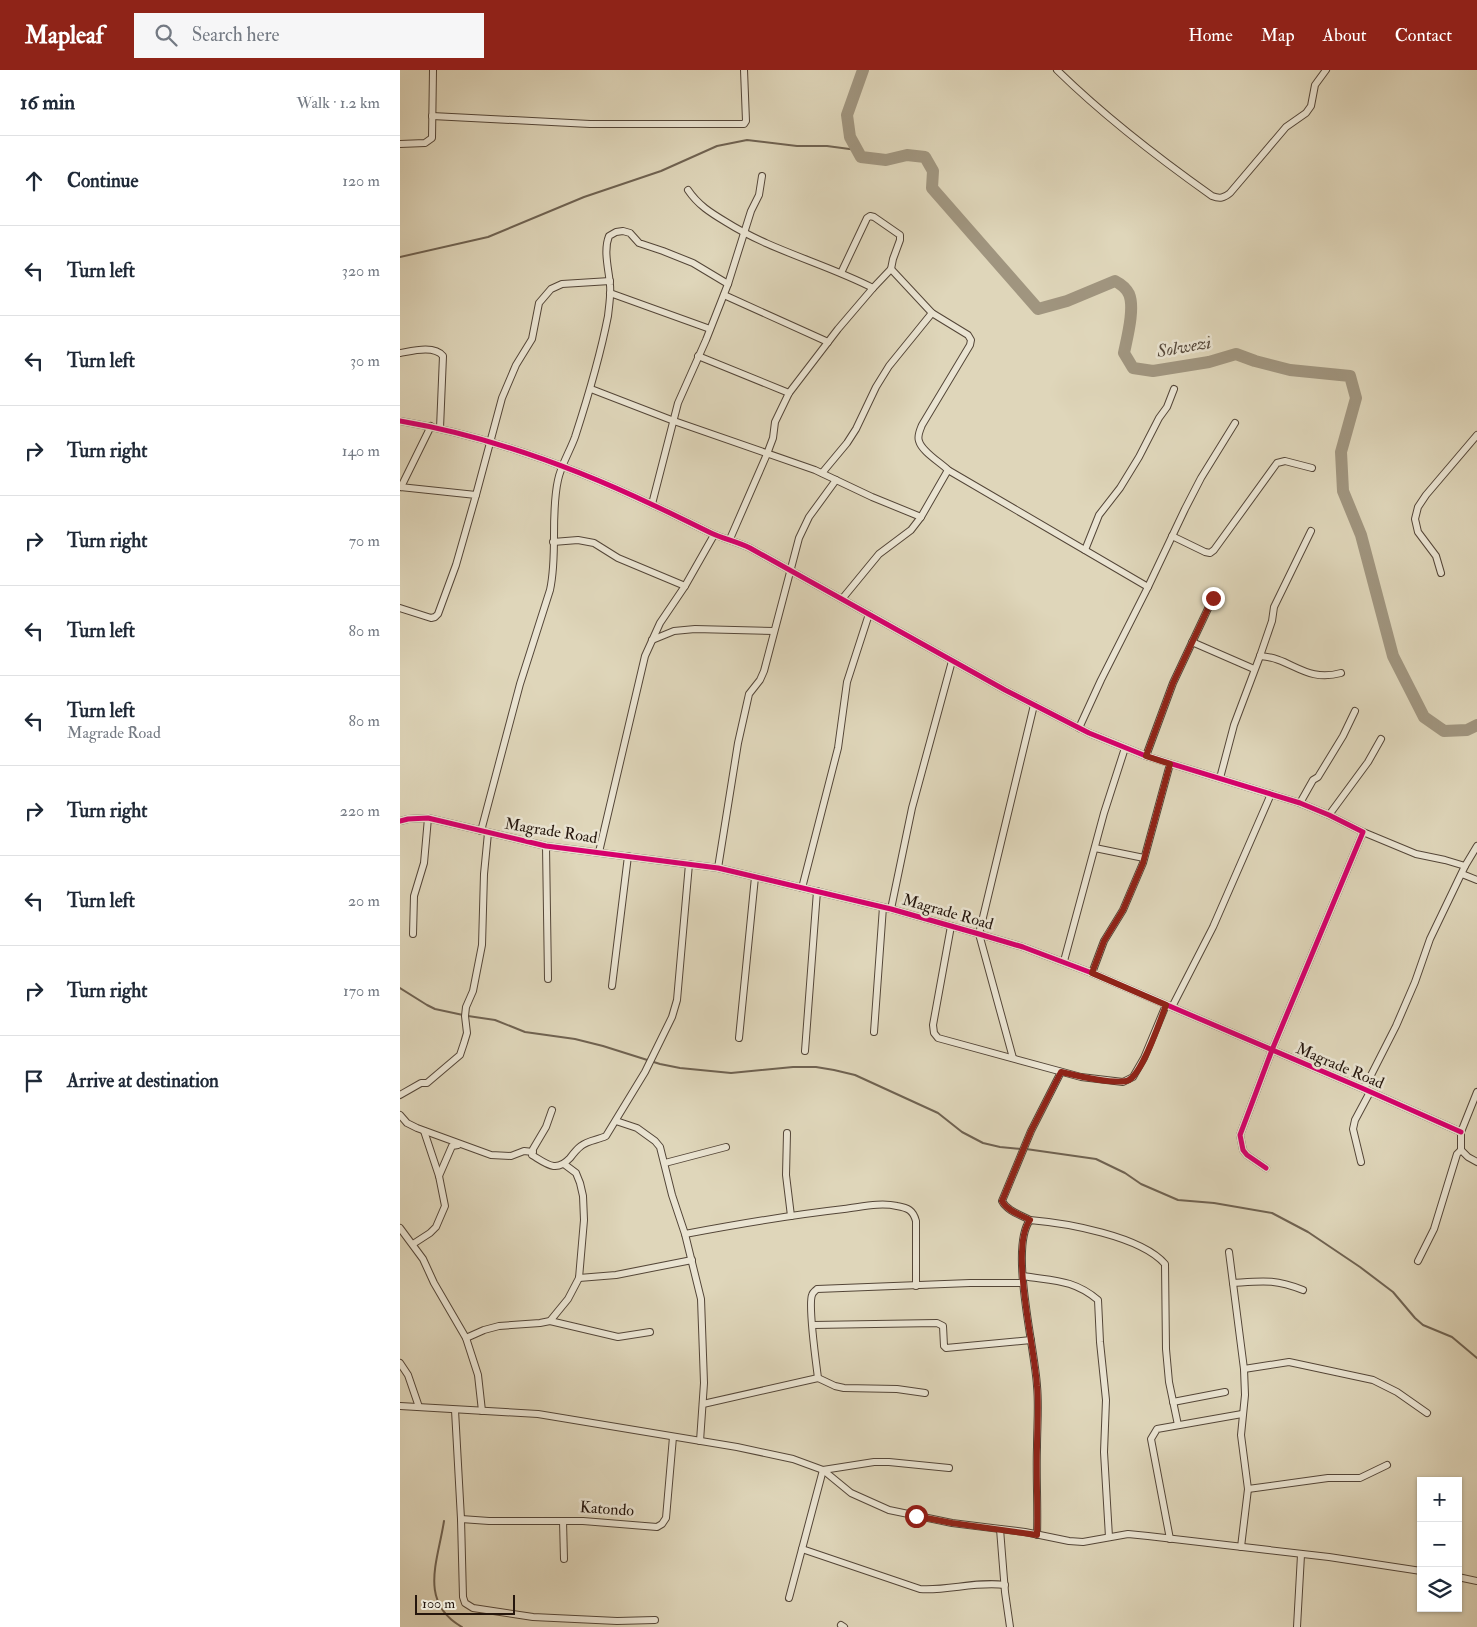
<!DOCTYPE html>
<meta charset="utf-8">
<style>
:root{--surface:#fff;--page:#f6f6f7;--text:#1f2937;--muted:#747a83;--line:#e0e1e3;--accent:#8f2418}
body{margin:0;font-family:"IM FELL Double Pica",serif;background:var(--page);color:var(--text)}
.controls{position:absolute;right:15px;bottom:15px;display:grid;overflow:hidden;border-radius:0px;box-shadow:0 1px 4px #0004}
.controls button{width:45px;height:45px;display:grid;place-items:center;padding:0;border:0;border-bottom:1px solid var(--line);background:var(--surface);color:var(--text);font:25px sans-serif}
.scale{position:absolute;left:15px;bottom:12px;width:100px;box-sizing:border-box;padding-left:5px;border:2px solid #25160d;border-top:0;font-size:14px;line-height:18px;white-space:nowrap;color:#25160d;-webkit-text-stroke:4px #eae4d2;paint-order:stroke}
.stop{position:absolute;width:15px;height:15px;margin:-11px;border:4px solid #8f2418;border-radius:50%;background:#fff}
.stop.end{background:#8f2418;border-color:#fff;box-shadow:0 1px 5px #0008}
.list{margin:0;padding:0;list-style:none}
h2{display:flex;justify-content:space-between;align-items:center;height:65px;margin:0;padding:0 20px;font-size:21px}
h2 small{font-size:16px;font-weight:400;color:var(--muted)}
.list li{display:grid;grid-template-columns:32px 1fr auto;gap:15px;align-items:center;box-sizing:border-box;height:90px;padding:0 20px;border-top:1px solid var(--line)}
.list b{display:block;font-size:19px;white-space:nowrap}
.list p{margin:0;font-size:16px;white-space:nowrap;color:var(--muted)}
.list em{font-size:16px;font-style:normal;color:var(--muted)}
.icon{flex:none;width:28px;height:28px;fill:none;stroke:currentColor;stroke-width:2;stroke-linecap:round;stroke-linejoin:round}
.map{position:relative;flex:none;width:1077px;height:1557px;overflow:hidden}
header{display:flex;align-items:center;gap:30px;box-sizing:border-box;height:70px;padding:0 25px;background:var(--accent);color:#fff}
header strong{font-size:24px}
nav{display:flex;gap:28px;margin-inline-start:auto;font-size:18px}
.search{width:350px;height:45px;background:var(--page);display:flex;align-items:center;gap:12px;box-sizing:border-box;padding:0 18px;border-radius:0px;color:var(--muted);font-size:19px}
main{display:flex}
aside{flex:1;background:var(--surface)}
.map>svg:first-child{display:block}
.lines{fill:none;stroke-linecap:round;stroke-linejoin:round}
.stream{stroke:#6f6251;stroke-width:2}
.river{stroke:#a0957f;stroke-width:12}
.minor-casing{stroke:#544638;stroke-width:8}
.minor{stroke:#eae4d2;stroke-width:6}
.cycleway-casing{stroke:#eae4d2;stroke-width:8}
.cycleway{stroke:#d6006c;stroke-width:5}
.route{stroke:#8f2418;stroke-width:6}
.labels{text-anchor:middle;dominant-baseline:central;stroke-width:5;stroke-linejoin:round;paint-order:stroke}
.street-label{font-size:16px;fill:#25160d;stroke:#eae4d2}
.water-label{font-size:18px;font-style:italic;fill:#56493b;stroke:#eae4d2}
</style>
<header>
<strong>Mapleaf</strong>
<div class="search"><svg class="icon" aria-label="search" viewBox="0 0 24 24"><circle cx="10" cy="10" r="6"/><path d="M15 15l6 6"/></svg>Search here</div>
<nav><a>Home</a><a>Map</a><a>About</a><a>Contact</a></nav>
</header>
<main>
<aside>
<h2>16 min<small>Walk · 1.2 km</small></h2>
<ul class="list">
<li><svg class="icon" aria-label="ahead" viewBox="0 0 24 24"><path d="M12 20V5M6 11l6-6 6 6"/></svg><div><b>Continue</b></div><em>120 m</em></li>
<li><svg class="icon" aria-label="left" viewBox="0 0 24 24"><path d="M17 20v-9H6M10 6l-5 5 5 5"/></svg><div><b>Turn left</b></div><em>320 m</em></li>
<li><svg class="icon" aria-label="left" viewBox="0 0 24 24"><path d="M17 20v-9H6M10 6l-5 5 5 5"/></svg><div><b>Turn left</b></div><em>30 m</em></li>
<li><svg class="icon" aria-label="right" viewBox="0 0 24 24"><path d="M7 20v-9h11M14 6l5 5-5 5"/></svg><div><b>Turn right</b></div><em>140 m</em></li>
<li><svg class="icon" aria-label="right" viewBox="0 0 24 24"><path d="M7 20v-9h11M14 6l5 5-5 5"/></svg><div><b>Turn right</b></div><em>70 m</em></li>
<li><svg class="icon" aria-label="left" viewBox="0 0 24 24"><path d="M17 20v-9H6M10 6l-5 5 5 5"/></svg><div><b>Turn left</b></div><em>80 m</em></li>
<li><svg class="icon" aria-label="left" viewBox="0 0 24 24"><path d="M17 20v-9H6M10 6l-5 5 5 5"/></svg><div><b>Turn left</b><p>Magrade Road</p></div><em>80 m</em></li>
<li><svg class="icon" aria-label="right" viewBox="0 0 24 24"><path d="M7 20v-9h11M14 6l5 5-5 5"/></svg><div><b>Turn right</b></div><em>220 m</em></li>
<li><svg class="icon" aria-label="left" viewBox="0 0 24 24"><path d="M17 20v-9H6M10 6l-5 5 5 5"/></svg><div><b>Turn left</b></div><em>20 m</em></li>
<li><svg class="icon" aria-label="right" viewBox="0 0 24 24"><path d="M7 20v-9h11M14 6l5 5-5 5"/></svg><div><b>Turn right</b></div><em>170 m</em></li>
<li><svg class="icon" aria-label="arrive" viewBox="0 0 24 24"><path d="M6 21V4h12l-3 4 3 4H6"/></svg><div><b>Arrive at destination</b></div></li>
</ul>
</aside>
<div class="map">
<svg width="1077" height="1557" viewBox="0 0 1077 1557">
<rect width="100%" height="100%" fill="#dfd6ba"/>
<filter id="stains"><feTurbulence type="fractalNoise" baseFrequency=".004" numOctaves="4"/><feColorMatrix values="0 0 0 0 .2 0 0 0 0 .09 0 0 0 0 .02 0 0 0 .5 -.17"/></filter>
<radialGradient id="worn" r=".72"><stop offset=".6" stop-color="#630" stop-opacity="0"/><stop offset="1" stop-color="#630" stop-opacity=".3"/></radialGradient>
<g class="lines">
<g class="stream">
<polyline points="0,187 88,167 184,127 261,101 317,76 347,70 397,76 427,76 457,80"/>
<polyline points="0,918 27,935 35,939 63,945"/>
<polyline points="68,946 95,950 125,962 175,969 203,976 260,994 280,998 331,1003 393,997 416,997 434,1000 455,1005 538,1043 562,1062 583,1073 600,1077 621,1079"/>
<polyline points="626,1079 696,1089 725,1103 741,1114 778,1130 814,1133 872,1143 908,1162 960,1197 993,1222 1015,1248 1023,1255 1052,1267 1077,1288"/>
<path d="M44 1451C38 1491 18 1532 62 1557"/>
</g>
<path class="river" d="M463 0 447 45 450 67 461 87 486 90 507 85 525 87 533 101 532 118 638 239 667 231 715 211C721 214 726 218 729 224 735 238 727 268 724 283L733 298 753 301 809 292 836 284 855 291 890 300 950 306 956 328 941 382 943 421 961 465 993 586 1024 647 1044 661 1067 660 1077 655"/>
<g class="minor-casing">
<g id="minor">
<path d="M657 0C705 47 757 87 812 126 820 129 824 128 830 123L886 57 906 43 911 36 915 15 926 0"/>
<polyline points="32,46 190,54 344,54 346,51 344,0"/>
<polyline points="0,74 25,73 32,68 33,0"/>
<path d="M288 120C298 135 311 143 326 152 372 181 424 193 473 218"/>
<path d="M491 199 532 243 568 265 571 270 570 275 522 355C520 360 517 366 519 371 522 382 540 392 548 400L748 517"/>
<polyline points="210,223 310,259"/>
<polyline points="324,225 428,272"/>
<path d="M0 283C12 281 34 275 43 286L40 358"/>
<polyline points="298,286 389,323"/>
<polyline points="191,319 274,351 415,400 472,427 521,447"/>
<path d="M0 351C88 366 173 397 253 435 273 444 292 454 311 463 324 469 338 472 350 478L605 620 689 663 746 686 900 733 929 745 963 762 872 980 840 1065 843 1080 847 1085 866 1098"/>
<polyline points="422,403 447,373 456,359 476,317 489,296 532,243"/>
<polyline points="0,417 76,425 56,495 38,544 35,547 31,548 0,538"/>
<polyline points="1,417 31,356"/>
<polyline points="76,425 102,328 116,295 132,269 139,233 151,219 162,214 210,211"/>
<polyline points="252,434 278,333 306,270 328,214 351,141 359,125 362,106"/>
<polyline points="772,466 805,482 810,483 814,480 877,393 885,391 912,398"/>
<polyline points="330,469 367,384 373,368 375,352 389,323 438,259 473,218 491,199 493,189 500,170 500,165 474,147 470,146 467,148 441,203"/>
<polyline points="153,472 178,470 194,473 218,488 285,516"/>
<polyline points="685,480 699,445 720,418 739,387 759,348 767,337 774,319"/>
<polyline points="1041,503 1036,486 1018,462 1015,449 1018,437 1026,425 1077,365"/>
<polyline points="442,529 479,484 511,460 521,447 548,400"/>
<polyline points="252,570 274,561 295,559 374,561"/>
<polyline points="792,572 854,599"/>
<path d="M860 586C892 588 905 613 941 603"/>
<polyline points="679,658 701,610 748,517 785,439 801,408 835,353"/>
<polyline points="746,686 773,613 813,528"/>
<polyline points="820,708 834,655 860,586 872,551 874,537 911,461"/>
<polyline points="900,733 913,710 918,707 943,666 955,641"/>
<polyline points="929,745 968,692 981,669"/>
<polyline points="0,751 8,749 28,748 146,776 318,798 491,839 579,864 623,877 692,903 964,1019 1061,1062"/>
<path d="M81 761 120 614 150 520C158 484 150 446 158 410 161 395 170 381 175 367 188 327 200 287 208 246 209 236 211 225 210 215 209 200 203 181 209 166L216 162 223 161 230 163 239 173 263 181 293 193 328 214"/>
<polyline points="963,762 1016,784 1045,790 1065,796"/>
<polyline points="146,776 148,909"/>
<polyline points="695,778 744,788"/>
<polyline points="199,782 245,586 260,553 285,516 314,465"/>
<polyline points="318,798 338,673 347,633 349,624 360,610 364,601 399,468 409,447 436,410"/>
<polyline points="1062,804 1077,810"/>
<polyline points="402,818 438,678 447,612 469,544"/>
<polyline points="491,839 512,738 552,591"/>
<polyline points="551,856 533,955 534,963 538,968 681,1007 723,1012 733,1007 744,988 766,935"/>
<polyline points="13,864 14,826 24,793 28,748"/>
<polyline points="664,891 704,743 725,678"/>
<polyline points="692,903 704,871 723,840 743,793 770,694"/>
<polyline points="212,916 228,786"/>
<polyline points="772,937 813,857 871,724"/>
<polyline points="474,962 483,837"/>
<polyline points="339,968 355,807"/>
<polyline points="405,981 417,821"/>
<polyline points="613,988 579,864 634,635"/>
<polyline points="964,1019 996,956 1015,912 1030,869 1065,796 1077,776"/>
<polyline points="1077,1022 1061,1062 1061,1080 1068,1087 1077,1092"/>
<polyline points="0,1025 21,1013 27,1013 60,985 64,973 67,963 65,946 66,937 73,921 82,875 84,804 88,763"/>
<path d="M152 1040 146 1057 133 1079 132 1085C147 1094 156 1103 170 1088 173 1084 177 1079 181 1076 188 1070 198 1070 206 1066L245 1002 272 947 277 930 289 794"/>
<polyline points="0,1045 7,1053 17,1058 91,1085 111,1086 124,1081 133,1082"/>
<polyline points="216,1051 237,1058 255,1071 260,1077 272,1125 285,1164 301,1229 304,1313 300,1371"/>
<polyline points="387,1063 386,1105 391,1146"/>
<polyline points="961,1092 953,1059 955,1050 970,1022"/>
<polyline points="265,1093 326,1077"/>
<polyline points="39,1106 52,1076 58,1075"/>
<path d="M630 1150C621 1145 607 1141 602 1131L631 1061 661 1002"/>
<polyline points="0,1158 23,1189 34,1213 66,1268 78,1305 82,1341"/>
<path d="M285 1164C338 1154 391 1145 444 1139 461 1137 480 1132 497 1136 508 1138 513 1140 516 1151V1216"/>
<polyline points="13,1174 30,1163 36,1157 45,1136 39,1106 24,1061"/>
<polyline points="829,1182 844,1299 845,1325 841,1365 848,1419 841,1477"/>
<polyline points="1018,1191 1034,1159 1057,1084 1061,1080"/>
<path d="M623 1206C653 1211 673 1209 698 1230L700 1272 706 1330 704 1382 709 1467"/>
<polyline points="179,1208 216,1205 292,1190"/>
<path d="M833 1213C864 1211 874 1209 903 1220"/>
<polyline points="150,1251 218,1267 250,1262"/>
<polyline points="413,1255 537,1253 543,1256 544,1276 546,1278 631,1270"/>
<polyline points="66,1268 84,1260 99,1256 140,1253 150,1251 168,1229 179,1208 184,1150 183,1126 180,1113 176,1103 164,1094"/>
<polyline points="0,1293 8,1305 19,1337"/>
<polyline points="844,1299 889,1292 973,1310 997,1322 1027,1343"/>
<path d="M525 1323 497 1319 444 1318 435 1316 418 1308C416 1292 408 1236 412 1225 413 1222 414 1222 417 1219L570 1213H623"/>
<polyline points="773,1332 825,1322"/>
<polyline points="303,1334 418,1308"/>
<polyline points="0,1336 138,1344 337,1377 393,1389 423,1400 451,1423 489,1440 552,1453 625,1462 669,1471 683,1472 728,1464 748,1466 929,1487 1021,1501"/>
<polyline points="55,1340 61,1449 63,1527 65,1533 73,1538 133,1547 217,1551 255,1550"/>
<polyline points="848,1419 928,1408 960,1408 987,1395"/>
<polyline points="61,1449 89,1451 183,1451 257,1457 262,1454 266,1448 273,1367"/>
<polyline points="163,1451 164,1489"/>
<polyline points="600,1459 605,1522 610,1557"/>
<path d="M637 1465C638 1436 636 1406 637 1377 637 1357 639 1336 637 1316 635 1278 609 1178 630 1150 666 1153 741 1166 765 1194L766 1279 769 1312 778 1355"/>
<polyline points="770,1469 751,1369 757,1359 842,1344"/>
<path d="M402 1479 520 1519C548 1521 576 1511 605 1515"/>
<polyline points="1058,1507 1077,1511"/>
<polyline points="389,1528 423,1400 474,1392 489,1392 549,1398"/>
<polyline points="441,1555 444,1557"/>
<polyline points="897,1557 901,1485"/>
</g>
</g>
<use href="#minor" class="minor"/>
<g class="cycleway-casing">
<g id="cycleway">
<path d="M0 351C88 366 173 397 253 435 273 444 292 454 311 463 324 469 338 472 350 478L605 620 689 663 746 686 900 733 929 745 963 762 872 980 840 1065 843 1080 847 1085 866 1098"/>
<polyline points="0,751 8,749 28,748 146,776 318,798 491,839 579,864 623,877 692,903 964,1019 1061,1062"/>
</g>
</g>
<use href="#cycleway" class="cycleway"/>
</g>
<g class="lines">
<path class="route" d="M516 1446 552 1453 637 1465C638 1436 636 1406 637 1377 637 1357 639 1336 637 1316 635 1278 609 1178 630 1150 621 1145 607 1141 602 1131L631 1061 661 1002C674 1005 718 1016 729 1010 743 1002 760 951 766 935L692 903 704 871 723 840 743 793 770 694 746 686 773 613 813 528"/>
</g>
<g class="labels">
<g class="street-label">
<text transform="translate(151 761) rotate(9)">Magrade Road</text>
<text transform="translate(548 842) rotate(16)">Magrade Road</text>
<text transform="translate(940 996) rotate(23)">Magrade Road</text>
<text transform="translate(207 1439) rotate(4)">Katondo</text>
</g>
<g class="water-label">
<text transform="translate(784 277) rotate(-10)">Solwezi</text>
</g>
</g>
<rect width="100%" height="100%" filter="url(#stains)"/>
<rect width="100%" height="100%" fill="url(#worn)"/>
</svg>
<div class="controls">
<button>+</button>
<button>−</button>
<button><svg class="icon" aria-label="layers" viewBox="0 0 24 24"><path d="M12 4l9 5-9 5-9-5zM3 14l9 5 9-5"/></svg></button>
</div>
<div class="scale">100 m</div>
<div class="stop" style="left:516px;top:1446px"></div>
<div class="stop end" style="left:813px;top:528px"></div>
</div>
</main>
